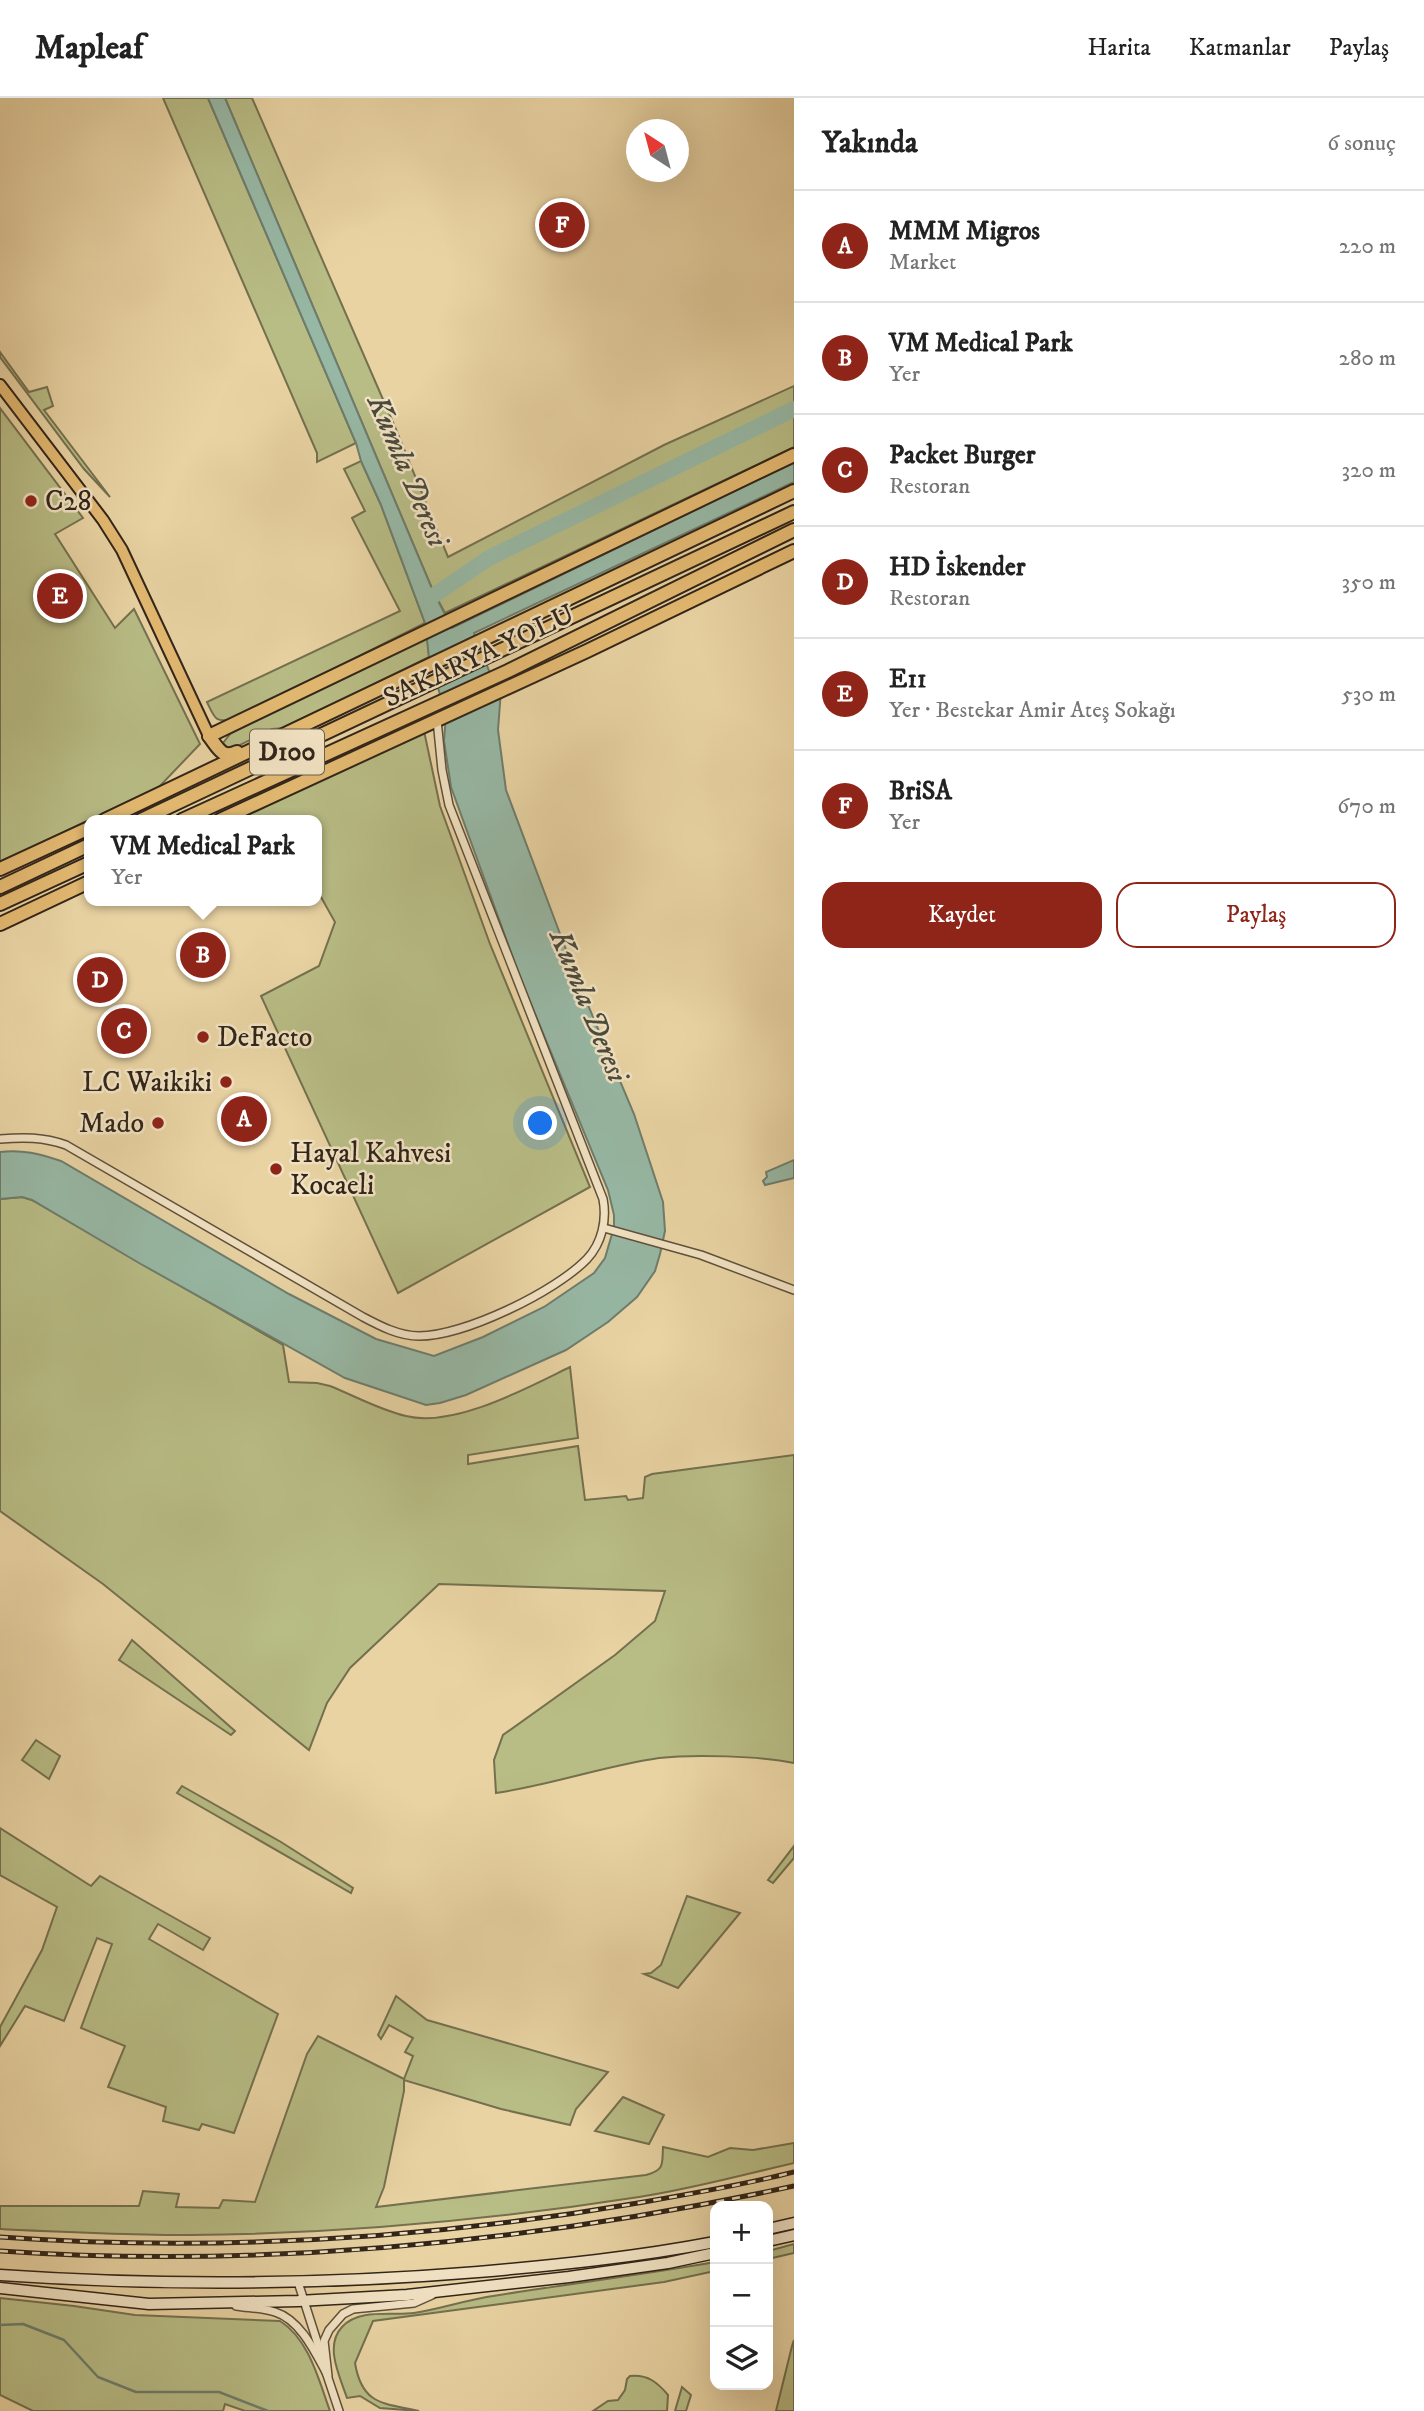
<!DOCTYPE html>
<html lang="tr">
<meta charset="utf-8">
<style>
:root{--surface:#fff;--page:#f2f2f2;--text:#222;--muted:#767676;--line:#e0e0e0;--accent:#8f2418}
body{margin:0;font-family:"IM FELL DW Pica",serif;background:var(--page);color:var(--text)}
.controls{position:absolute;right:21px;bottom:21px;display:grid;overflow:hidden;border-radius:14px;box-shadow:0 7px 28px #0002}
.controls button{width:63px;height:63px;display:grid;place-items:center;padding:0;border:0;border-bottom:2px solid var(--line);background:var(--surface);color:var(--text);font:35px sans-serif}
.compass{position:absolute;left:626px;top:21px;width:63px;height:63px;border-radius:50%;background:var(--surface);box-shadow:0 7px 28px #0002;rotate:324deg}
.you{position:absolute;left:541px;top:1026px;width:24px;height:24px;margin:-18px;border:5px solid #fff;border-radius:50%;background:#1a73e8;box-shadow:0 0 0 10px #1a73e833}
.badge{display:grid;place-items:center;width:46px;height:46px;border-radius:50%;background:var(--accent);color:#fff;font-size:23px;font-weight:700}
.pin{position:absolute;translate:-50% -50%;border:4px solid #fff;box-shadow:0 2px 7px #0006}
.popup{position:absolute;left:84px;top:717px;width:238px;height:91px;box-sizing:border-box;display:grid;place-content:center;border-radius:14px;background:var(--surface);filter:drop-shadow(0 2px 5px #0005);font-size:23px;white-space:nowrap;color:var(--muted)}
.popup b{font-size:26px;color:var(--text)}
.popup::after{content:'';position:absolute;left:50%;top:100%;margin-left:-14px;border:14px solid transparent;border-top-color:var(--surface)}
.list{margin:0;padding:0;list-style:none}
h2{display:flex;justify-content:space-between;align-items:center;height:91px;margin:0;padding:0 28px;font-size:30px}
h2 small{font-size:23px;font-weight:400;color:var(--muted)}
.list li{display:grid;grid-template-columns:46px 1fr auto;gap:21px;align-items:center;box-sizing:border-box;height:112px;padding:0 28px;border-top:2px solid var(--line)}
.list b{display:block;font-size:26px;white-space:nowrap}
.list p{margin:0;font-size:23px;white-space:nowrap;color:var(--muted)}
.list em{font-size:23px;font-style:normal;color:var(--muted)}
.actions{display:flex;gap:14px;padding:21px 28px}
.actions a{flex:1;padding:16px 0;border:2px solid var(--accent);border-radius:21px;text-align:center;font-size:24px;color:var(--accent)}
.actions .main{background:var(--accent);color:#fff}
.icon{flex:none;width:38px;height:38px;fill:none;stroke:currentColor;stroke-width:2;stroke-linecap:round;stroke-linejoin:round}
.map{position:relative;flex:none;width:794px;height:2313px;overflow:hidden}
header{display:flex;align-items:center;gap:42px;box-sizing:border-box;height:98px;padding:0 35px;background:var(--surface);border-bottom:2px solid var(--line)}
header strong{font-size:33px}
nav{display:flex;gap:38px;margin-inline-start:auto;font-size:24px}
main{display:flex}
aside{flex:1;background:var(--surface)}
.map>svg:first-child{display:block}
.green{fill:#b8bc85;stroke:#74704f;stroke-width:2}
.water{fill:#97b8a5;stroke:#6e7d6d;stroke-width:2}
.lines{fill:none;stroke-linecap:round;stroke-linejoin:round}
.stream{stroke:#6e7d6d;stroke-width:2.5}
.river{stroke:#97b8a5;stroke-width:16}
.minor-casing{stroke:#5f503c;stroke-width:10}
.secondary-casing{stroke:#312519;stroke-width:13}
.primary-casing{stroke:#312519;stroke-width:14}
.trunk-casing{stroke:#312519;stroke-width:16}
.minor{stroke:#f1e2c3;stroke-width:7}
.secondary{stroke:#f1e2c3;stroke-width:10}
.primary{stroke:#e4ba72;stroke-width:10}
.trunk{stroke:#e4ba72;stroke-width:12}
.rail-casing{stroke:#312519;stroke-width:5}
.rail{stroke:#f1e2c3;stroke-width:2.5;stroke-dasharray:8;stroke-linecap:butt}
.poi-dot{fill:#8f2418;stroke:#f1e2c3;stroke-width:2.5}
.labels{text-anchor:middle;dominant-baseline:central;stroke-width:5;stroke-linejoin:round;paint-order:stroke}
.shield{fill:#f1e2c3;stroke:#6b5e4c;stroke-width:2}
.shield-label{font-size:26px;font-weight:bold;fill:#312519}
.poi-label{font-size:28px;fill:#312519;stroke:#f1e2c3;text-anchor:start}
.street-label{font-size:28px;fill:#312519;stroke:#f1e2c3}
.water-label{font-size:30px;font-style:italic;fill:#4a4a3c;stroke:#f1e2c3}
</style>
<header>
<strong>Mapleaf</strong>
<nav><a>Harita</a><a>Katmanlar</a><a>Paylaş</a></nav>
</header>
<main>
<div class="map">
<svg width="794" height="2313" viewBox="0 0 794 2313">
<rect width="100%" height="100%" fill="#e9d3a3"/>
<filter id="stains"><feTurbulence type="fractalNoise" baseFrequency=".00286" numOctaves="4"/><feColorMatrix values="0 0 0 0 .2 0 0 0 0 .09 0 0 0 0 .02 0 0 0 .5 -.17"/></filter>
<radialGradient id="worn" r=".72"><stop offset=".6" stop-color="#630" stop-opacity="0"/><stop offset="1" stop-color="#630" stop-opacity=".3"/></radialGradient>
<g class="green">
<polygon points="163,0 208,0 356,345 317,364 317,355"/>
<polygon points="225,0 252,0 395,329 448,459 664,347 794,288 794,349 445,515 433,493"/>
<polygon points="0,254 29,294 47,289 53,308 44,312 110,399 84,371 0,259"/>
<polygon points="0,310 83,420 55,436 115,530 134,511 200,646 159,689 0,764"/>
<path d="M361 363 381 407 425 525 234 621C215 625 215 621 207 604L400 513 352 420 365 413 344 371Z"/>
<polygon points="427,537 429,559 285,630 272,631 230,652 223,645 231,635"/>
<polygon points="424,633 440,708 490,846 590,1089 398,1195 261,898 319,868 335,824 317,792 317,722 234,722"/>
<path d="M22 1099 32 1102 283 1247 289 1284 317 1285 330 1288C355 1298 380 1312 406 1318 454 1330 527 1290 570 1269L578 1340 468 1357V1366L578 1348 585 1402 626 1398 628 1402 643 1400 645 1379 652 1376 794 1357V1665C761 1658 693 1656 659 1660 604 1668 551 1687 496 1695L494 1662 503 1637 615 1557 655 1523 665 1493 439 1486 350 1570 327 1605 309 1652 103 1486 0 1413V1101Z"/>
<polygon points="132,1542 235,1633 231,1637 119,1562"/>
<polygon points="36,1642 60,1658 49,1681 22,1662"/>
<polygon points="182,1688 281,1744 353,1790 351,1795 177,1695"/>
<polygon points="0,1730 91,1788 100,1778 210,1840 203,1852 158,1826 149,1841 278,1916 234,2035 202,2026 199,2032 163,2023 166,2009 108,1989 125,1948 81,1930 112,1846 97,1840 64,1923 25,1908 0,1948 0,1929 42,1852 57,1809 0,1777"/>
<polygon points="794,1748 794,1760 773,1785 768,1782"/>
<polygon points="687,1798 740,1815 678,1890 644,1876 651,1875 661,1867"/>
<path d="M396 1898 427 1922 608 1974 576 2011 570 2027 501 2011 404 1982V1993L384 2089 376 2109 646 2077C665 2072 662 2066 663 2049L708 2059 730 2050 753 2052 794 2045V2065C742 2077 691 2091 639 2099 491 2122 341 2136 191 2137 127 2137 64 2134 0 2131V2108H139L143 2093 179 2096 176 2109 219 2110 223 2102 255 2104 307 1956 318 1938 404 1981 413 1958 405 1954 413 1940 389 1927 381 1941 378 1937Z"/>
<polygon points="623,1999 664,2017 649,2046 595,2033"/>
<polygon points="794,2146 794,2155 768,2161 768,2153"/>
<path d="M715 2164V2173L664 2184 373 2223 355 2265C362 2307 383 2305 419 2313L380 2310 360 2298 347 2300C340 2279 324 2248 342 2229 359 2210 392 2218 414 2215 440 2211 466 2202 493 2198 567 2186 641 2177 715 2164Z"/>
<path d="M0 2200 74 2208 135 2217 280 2223C309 2241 319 2283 330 2313H245L225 2306 223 2313H33L0 2297Z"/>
<polygon points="794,2242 794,2313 776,2313 792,2248"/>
<path d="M630 2278C648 2276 658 2285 668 2297L667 2313H593L608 2303 618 2302 625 2292 627 2281Z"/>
<polygon points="682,2289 691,2297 686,2313 675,2313"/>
</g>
<g class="water">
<path d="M208 0H225L433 493 452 530 794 364V384L474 535 492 580 501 592 498 632 506 692 577 881 634 1016 663 1104 665 1133 660 1156 655 1173 637 1199 608 1224 566 1252 466 1297 440 1305 426 1307 345 1280 139 1165 32 1102 22 1099 0 1101V1054C22 1051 40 1056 61 1063L289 1196 376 1241 434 1258 483 1239 544 1209 594 1175 605 1160 614 1129V1117L608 1092 521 882 451 689 444 643 446 617 429 559 425 525 381 407 361 363 356 345Z"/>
<polygon points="794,1062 794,1080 765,1087 763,1083 767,1079 766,1074"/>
</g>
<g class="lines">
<polyline class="stream" points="0,2227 23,2226 64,2242 98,2279 136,2294 219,2294 268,2313"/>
<polyline class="river" points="430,500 489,460 794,311"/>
<g class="minor-casing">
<g id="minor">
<path d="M0 1041C24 1039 43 1039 66 1047L363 1219C380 1228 399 1238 419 1238 464 1238 555 1194 587 1161 602 1145 607 1122 603 1101L449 707 442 672 437 622"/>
<polyline points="604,1130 701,1157 794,1192"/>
<polyline points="298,2184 322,2259"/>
<path d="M236 2208C249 2210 263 2210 275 2214 301 2222 316 2256 328 2278L324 2243 329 2232 343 2216 353 2211 414 2205 432 2197"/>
<polyline points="326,2274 339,2313"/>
</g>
</g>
<g class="secondary-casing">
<g id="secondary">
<polyline points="768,2131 794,2125"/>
<polyline points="768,2143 794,2137"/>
<path d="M0 2177C160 2188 318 2187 478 2174 558 2167 637 2159 715 2144"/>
<polyline points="0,2190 149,2206 298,2203 407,2197 569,2179 668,2165 715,2155"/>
</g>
</g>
<g class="primary-casing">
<polyline id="primary" points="0,287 103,422 122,452 209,638"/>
</g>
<g class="trunk-casing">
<g id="trunk">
<polyline points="209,638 794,357"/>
<path d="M209 638C218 650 222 661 237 654"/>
<polyline points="105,722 794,393"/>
<polyline points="141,722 794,414"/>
<polyline points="182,722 508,573 794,432"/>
<polyline points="220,722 587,553 794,453"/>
<polyline points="0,771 89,730"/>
<polyline points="0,789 89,747"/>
<polyline points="0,806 89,765"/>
<polyline points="0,826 89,784"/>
</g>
</g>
<use href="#minor" class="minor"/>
<use href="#secondary" class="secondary"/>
<use href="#primary" class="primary"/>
<use href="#trunk" class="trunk"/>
<g class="rail-casing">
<g id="rail">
<path d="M0 2139C212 2154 429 2141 638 2105 690 2096 743 2087 794 2074"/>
<path d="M0 2153C266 2171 534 2144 794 2088"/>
</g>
</g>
<use href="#rail" class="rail"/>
</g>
<g class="poi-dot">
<circle cx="31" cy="403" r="7"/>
<circle cx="203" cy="939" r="7"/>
<circle cx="226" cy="984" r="7"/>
<circle cx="158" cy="1025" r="7"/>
<circle cx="276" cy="1071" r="7"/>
</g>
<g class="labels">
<rect class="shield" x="250" y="631.5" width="74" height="45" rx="5"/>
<g class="shield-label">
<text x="287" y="654">D100</text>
</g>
<g class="poi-label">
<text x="45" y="403">C28</text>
<text x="217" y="939">DeFacto</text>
<text x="212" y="984" text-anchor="end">LC Waikiki</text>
<text x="144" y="1025" text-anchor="end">Mado</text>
<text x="290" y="1055">Hayal Kahvesi<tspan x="290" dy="32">Kocaeli</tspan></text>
</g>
<g class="street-label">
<text transform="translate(479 558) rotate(-25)">SAKARYA YOLU</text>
</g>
<g class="water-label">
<text transform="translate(407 373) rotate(67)">Kumla Deresi</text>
<text transform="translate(588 908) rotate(68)">Kumla Deresi</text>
</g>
</g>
<rect width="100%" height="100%" filter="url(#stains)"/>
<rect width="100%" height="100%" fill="url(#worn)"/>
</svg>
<div class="controls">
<button>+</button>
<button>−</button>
<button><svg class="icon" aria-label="layers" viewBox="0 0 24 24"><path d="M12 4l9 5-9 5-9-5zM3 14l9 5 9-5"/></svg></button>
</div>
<svg class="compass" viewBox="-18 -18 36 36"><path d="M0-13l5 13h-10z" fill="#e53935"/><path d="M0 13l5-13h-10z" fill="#767676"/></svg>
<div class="you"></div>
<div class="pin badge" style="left:244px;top:1021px">A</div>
<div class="pin badge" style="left:203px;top:857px">B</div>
<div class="popup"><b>VM Medical Park</b>Yer</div>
<div class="pin badge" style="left:124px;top:933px">C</div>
<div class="pin badge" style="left:100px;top:882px">D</div>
<div class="pin badge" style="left:60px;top:498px">E</div>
<div class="pin badge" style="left:562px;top:127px">F</div>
</div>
<aside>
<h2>Yakında<small>6 sonuç</small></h2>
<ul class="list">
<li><span class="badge">A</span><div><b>MMM Migros</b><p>Market</p></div><em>220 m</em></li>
<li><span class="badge">B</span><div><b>VM Medical Park</b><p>Yer</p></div><em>280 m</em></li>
<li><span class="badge">C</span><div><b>Packet Burger</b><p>Restoran</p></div><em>320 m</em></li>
<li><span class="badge">D</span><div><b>HD İskender</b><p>Restoran</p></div><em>350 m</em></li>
<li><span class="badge">E</span><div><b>E11</b><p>Yer · Bestekar Amir Ateş Sokağı</p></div><em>530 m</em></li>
<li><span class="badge">F</span><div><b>BriSA</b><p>Yer</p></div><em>670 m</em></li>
</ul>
<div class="actions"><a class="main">Kaydet</a><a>Paylaş</a></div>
</aside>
</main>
